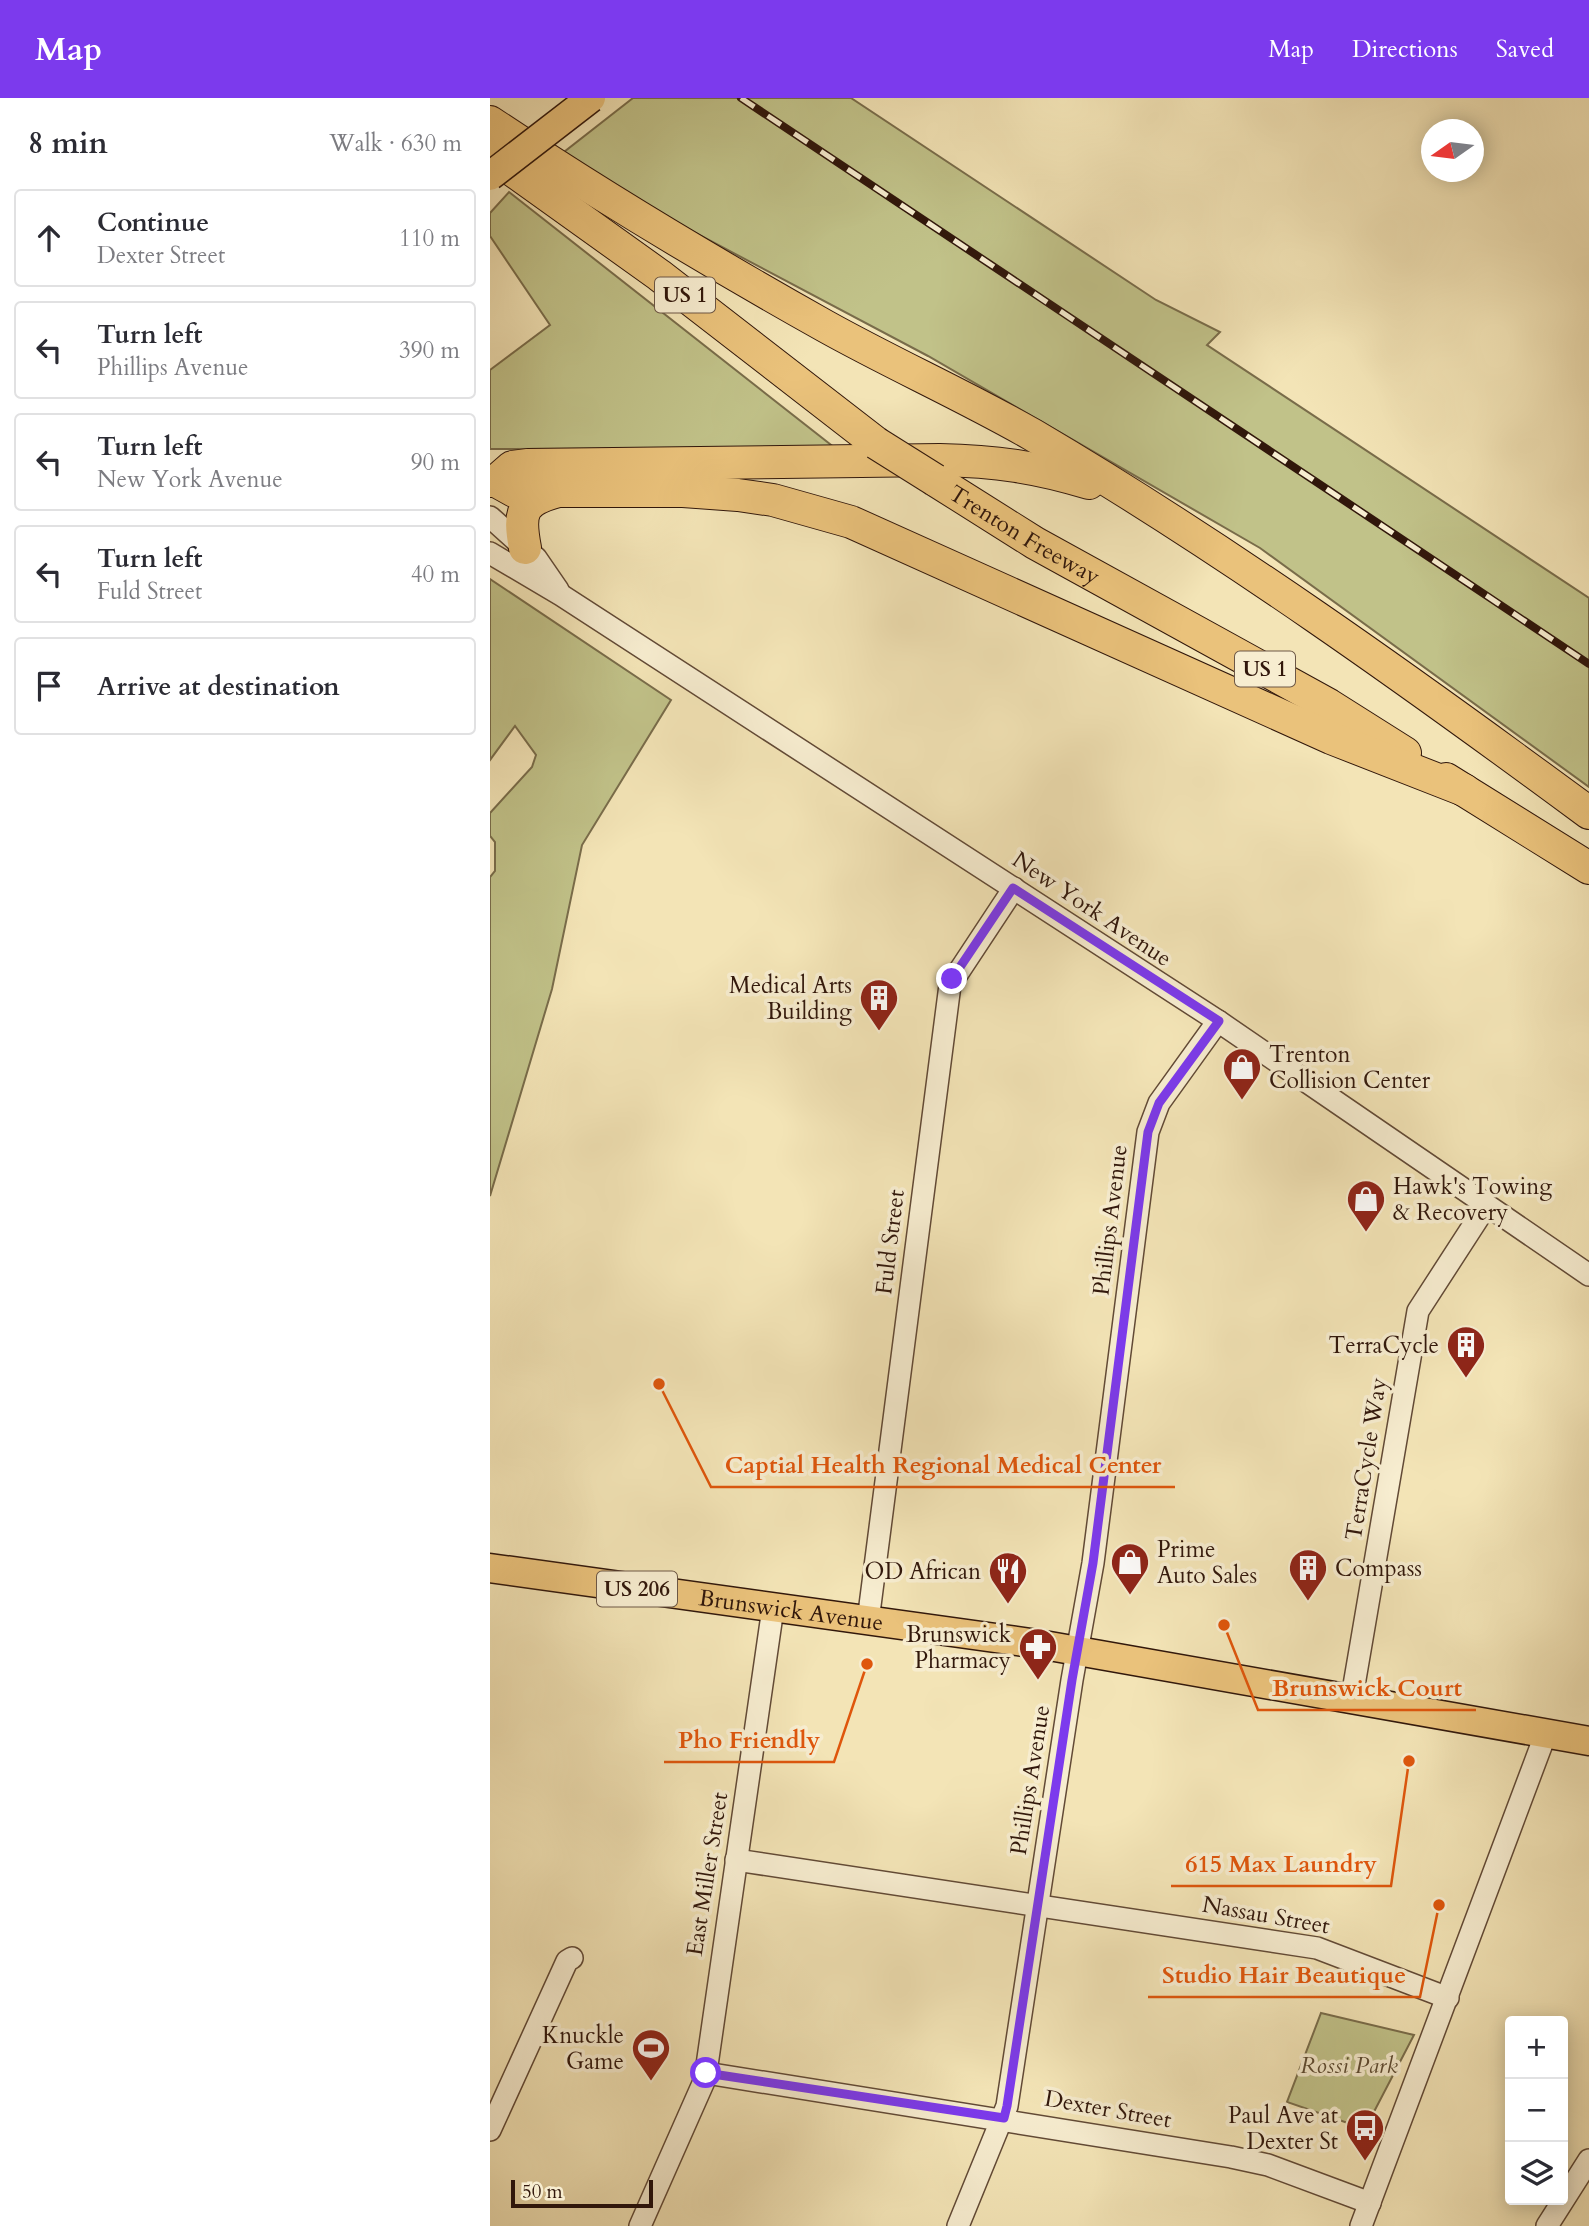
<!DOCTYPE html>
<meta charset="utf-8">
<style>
:root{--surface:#fff;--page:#f7f7f7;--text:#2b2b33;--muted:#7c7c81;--line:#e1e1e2;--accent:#7c3aed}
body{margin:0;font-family:Cardo,serif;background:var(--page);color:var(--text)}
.controls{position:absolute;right:21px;bottom:21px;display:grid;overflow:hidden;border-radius:7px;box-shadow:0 4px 18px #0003}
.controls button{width:63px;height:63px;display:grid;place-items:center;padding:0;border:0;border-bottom:2px solid var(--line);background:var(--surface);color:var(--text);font:35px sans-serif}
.compass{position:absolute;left:931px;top:21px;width:63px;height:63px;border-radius:50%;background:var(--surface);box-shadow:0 4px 18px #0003;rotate:256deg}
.scale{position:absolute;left:21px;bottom:18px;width:142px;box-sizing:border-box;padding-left:7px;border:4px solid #31170b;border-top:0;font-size:19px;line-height:24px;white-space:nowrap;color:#31170b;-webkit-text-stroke:5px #f7edd0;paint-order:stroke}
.stop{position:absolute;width:21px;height:21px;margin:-16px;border:5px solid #7c3aed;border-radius:50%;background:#fff}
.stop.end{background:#7c3aed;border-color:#fff;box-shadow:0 2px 7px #0008}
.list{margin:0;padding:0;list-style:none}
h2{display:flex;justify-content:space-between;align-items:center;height:91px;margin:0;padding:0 28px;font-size:30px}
h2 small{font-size:23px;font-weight:400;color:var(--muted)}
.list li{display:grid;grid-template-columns:46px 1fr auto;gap:21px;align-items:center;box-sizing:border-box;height:98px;margin:0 14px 14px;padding:0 14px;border:2px solid var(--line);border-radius:7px}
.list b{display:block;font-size:26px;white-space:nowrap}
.list p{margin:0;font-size:23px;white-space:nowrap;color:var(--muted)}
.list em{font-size:23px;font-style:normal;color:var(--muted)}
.icon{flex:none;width:38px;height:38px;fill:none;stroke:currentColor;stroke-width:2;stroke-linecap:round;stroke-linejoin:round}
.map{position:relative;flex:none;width:1099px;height:2128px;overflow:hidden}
header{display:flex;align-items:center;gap:42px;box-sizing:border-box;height:98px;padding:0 35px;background:var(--accent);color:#fff}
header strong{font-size:33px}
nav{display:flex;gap:38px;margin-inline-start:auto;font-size:24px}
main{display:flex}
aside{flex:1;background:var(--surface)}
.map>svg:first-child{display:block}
.green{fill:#c1c289;stroke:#796c4a;stroke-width:2}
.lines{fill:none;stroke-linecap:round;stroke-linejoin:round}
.minor-casing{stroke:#624a36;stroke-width:24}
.major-casing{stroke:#31170b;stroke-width:31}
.highway-casing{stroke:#31170b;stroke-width:34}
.minor{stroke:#f7edd0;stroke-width:21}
.major{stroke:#eac27b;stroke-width:28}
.highway{stroke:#eac27b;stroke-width:32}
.rail-casing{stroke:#31170b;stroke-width:8}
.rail{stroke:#f7edd0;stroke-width:5;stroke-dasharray:16;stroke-linecap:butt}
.major-bridge-casing{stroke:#31170b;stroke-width:31;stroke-linecap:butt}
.highway-bridge-casing{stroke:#31170b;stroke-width:34;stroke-linecap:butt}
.major-bridge{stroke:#eac27b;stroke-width:28}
.highway-bridge{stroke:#eac27b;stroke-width:32}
.route{stroke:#7c3aed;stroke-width:9}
.labels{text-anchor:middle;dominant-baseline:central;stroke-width:7;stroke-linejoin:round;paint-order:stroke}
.shield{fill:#f7edd0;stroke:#6c5746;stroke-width:2}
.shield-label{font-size:21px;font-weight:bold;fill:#31170b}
.street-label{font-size:23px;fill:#31170b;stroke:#f7edd0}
.poi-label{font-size:23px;fill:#31170b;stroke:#f7edd0;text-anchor:end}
.park-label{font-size:23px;font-style:italic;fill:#5c4a31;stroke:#f7edd0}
.leader{fill:none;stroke:#df560c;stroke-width:2.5}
.callout-dot{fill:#df560c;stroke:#f7edd0;stroke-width:2.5}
.callout-label{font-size:24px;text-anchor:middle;font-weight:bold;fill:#df560c;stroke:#f7edd0;stroke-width:7;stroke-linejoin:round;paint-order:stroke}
</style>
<header>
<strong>Map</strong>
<nav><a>Map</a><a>Directions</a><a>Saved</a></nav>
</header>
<main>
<aside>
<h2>8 min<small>Walk · 630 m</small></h2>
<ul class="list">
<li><svg class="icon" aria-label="ahead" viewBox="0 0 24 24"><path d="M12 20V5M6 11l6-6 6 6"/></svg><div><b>Continue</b><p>Dexter Street</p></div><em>110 m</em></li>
<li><svg class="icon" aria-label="left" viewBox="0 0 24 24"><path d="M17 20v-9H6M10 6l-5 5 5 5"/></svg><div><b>Turn left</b><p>Phillips Avenue</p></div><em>390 m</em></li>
<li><svg class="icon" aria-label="left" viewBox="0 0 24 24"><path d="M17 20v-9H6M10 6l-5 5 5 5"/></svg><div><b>Turn left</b><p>New York Avenue</p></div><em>90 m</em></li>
<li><svg class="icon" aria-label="left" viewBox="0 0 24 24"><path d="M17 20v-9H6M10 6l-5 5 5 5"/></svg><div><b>Turn left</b><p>Fuld Street</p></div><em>40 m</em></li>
<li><svg class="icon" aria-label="arrive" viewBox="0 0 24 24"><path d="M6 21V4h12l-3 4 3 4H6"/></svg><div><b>Arrive at destination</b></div></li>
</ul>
</aside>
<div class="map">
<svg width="1099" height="2128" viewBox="0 0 1099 2128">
<rect width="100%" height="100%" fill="#f3e4b6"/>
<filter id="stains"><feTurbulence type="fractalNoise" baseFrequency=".00286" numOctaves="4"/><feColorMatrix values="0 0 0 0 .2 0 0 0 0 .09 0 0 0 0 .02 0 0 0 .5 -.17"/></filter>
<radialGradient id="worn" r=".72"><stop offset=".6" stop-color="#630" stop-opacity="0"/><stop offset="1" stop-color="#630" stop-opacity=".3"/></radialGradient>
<g class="green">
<polygon points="143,0 361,0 666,202 730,234 717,247 1099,500 1099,689 770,450 438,258 166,114 74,54"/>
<polygon points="19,94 345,350 0,351 0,272 60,227 0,138 0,115"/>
<polygon points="0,481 181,602 92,747 62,891 0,1098 0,779 5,773 5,744 0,738 0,715 42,669 46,657 25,628 0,662"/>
<polygon points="831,1915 924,1937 875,2031 797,2004"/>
</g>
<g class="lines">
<g class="minor-casing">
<g id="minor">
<polyline points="0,419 46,460 68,492"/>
<polyline points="0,455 71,497 728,923 1099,1177"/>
<polyline points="378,1523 460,887 524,790"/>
<polyline points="862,1599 928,1213 996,1108"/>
<polyline points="246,1762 827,1850 958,1900"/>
<polyline points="216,1975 741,2059 778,2067 880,2105"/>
<polyline points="0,2032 77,1863 82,1860"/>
<polyline points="150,2128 215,1981 283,1510"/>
<polyline points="468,2128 517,2008 582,1582 603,1465 658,1034 669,1005 728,923"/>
<polyline points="871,2128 1056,1635"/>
<polyline points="1057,2128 1099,2062"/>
</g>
</g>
<g class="major-casing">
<g id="major">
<path id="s1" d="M0 1470 548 1546 1099 1643"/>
</g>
</g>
<g class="highway-casing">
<g id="highway">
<path d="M0 24C109 97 221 164 335 228 403 266 475 298 543 337 736 451 919 582 1099 715"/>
<polyline points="0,56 169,177 386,345"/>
<path id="s2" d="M445 382 545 445 839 607 915 655"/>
<polyline points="0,383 6,383 24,393 193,393 248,397 283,402 361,424 841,640 974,692"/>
<path d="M6 383 22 369 38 367 450 362C505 363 547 369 599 385"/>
<path d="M35 450C28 413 32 403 68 393"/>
<polyline points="956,681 1099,770"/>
</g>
</g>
<use href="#minor" class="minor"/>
<use href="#major" class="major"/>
<use href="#highway" class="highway"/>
<g class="rail-casing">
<polyline id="rail" points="251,0 1099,566"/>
</g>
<use href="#rail" class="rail"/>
<g class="major-bridge-casing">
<polyline id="major-bridge" points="0,78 101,0"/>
</g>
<g class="highway-bridge-casing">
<polyline id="highway-bridge" points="386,345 445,382"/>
</g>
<use href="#major-bridge" class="major-bridge"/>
<use href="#highway-bridge" class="highway-bridge"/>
</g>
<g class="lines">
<polyline class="route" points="216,1975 514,2020 517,2008 582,1582 603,1465 658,1034 669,1005 729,923 523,790 462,881"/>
</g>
<defs>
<g id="building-pin" transform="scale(2.0125)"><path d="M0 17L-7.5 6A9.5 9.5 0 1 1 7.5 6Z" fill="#8f2418" stroke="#f7edd0"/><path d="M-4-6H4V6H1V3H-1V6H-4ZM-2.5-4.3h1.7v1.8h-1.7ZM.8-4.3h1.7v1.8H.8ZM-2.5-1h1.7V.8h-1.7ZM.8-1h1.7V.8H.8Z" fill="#fff"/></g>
<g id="shop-pin" transform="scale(2.0125)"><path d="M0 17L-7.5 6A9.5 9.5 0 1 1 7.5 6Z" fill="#8f2418" stroke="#f7edd0"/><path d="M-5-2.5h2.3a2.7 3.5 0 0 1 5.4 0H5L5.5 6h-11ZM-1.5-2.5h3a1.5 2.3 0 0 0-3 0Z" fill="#fff"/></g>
<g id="restaurant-pin" transform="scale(2.0125)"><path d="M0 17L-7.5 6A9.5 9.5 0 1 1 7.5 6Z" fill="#8f2418" stroke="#f7edd0"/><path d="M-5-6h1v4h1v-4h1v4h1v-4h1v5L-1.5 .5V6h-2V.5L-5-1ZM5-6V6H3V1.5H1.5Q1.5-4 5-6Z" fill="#fff"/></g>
<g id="pharmacy-pin" transform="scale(2.0125)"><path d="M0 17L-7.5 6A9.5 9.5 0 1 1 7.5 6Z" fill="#8f2418" stroke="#f7edd0"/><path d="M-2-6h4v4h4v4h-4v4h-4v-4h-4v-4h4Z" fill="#fff"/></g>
<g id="stadium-pin" transform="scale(2.0125)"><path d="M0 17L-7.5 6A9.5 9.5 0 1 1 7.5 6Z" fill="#8f2418" stroke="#f7edd0"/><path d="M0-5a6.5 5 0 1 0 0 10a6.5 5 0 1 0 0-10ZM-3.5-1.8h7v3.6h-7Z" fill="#fff"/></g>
<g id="bus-pin" transform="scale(2.0125)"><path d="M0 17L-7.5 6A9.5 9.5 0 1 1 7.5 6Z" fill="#8f2418" stroke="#f7edd0"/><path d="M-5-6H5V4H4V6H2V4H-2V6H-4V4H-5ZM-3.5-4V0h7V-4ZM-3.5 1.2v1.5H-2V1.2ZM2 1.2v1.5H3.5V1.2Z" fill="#fff"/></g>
</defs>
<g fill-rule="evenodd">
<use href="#building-pin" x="389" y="900"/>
<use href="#shop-pin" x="752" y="969"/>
<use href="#shop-pin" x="876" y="1101"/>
<use href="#building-pin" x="976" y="1247"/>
<use href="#shop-pin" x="640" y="1464"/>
<use href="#building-pin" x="818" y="1470"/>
<use href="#restaurant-pin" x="518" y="1473"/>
<use href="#pharmacy-pin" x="548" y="1549"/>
<use href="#stadium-pin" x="161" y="1950"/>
<use href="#bus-pin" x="875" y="2030"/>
</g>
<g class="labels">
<g class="shield">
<rect x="165" y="179.5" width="60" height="35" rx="5"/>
<rect x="745" y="553.5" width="60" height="35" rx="5"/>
<rect x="107" y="1473.5" width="80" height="35" rx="5"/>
</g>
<g class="shield-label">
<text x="195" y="197">US 1</text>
<text x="775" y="571">US 1</text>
<text x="147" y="1491">US 206</text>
</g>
<g class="street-label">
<text stroke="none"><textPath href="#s2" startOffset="105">Trenton Freeway</textPath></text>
<text transform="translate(602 811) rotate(34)">New York Avenue</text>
<text transform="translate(620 1122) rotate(-83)">Phillips Avenue</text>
<text transform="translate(400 1144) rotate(-83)">Fuld Street</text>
<text transform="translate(876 1361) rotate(-81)">TerraCycle Way</text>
<text stroke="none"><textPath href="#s1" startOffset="304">Brunswick Avenue</textPath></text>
<text transform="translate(540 1682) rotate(-81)">Phillips Avenue</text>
<text transform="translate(217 1776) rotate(-81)">East Miller Street</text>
<text transform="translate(776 1817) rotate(10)">Nassau Street</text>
<text transform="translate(618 2011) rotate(10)">Dexter Street</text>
</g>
<g class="poi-label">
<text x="362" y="887">Medical Arts<tspan x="362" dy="26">Building</tspan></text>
<text x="779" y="956" text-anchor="start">Trenton<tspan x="779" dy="26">Collision Center</tspan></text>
<text x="903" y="1088" text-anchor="start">Hawk's Towing<tspan x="903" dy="26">&amp; Recovery</tspan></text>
<text x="949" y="1247">TerraCycle</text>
<text x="667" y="1451" text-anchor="start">Prime<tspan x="667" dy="26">Auto Sales</tspan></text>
<text x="845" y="1470" text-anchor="start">Compass</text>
<text x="491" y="1473">OD African</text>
<text x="521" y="1536">Brunswick<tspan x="521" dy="26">Pharmacy</tspan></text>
<text x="134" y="1937">Knuckle<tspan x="134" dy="26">Game</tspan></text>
<text x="848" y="2017">Paul Ave at<tspan x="848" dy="26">Dexter St</tspan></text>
</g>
<g class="park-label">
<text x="859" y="1967">Rossi Park</text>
</g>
</g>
<path class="leader" d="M169 1286L221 1389H685M734 1527L768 1612H986M377 1566L344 1664H174M919 1663L901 1788H681M949 1807L930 1899H658"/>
<g class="callout-dot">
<circle cx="169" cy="1286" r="7"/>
<circle cx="734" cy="1527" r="7"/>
<circle cx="377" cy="1566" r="7"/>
<circle cx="919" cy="1663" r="7"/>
<circle cx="949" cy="1807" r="7"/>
</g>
<g class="callout-label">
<text x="453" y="1375">Captial Health Regional Medical Center</text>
<text x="877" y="1598">Brunswick Court</text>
<text x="259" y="1650">Pho Friendly</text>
<text x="791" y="1774">615 Max Laundry</text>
<text x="794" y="1885">Studio Hair Beautique</text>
</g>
<rect width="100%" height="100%" filter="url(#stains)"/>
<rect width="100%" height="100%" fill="url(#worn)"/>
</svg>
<div class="controls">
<button>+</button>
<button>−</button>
<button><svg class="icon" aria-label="layers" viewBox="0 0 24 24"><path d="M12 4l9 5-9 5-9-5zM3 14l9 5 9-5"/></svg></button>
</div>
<svg class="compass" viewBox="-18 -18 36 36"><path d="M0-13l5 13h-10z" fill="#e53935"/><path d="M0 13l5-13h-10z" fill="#7c7c81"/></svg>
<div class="scale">50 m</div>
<div class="stop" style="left:216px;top:1975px"></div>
<div class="stop end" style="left:462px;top:881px"></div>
</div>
</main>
